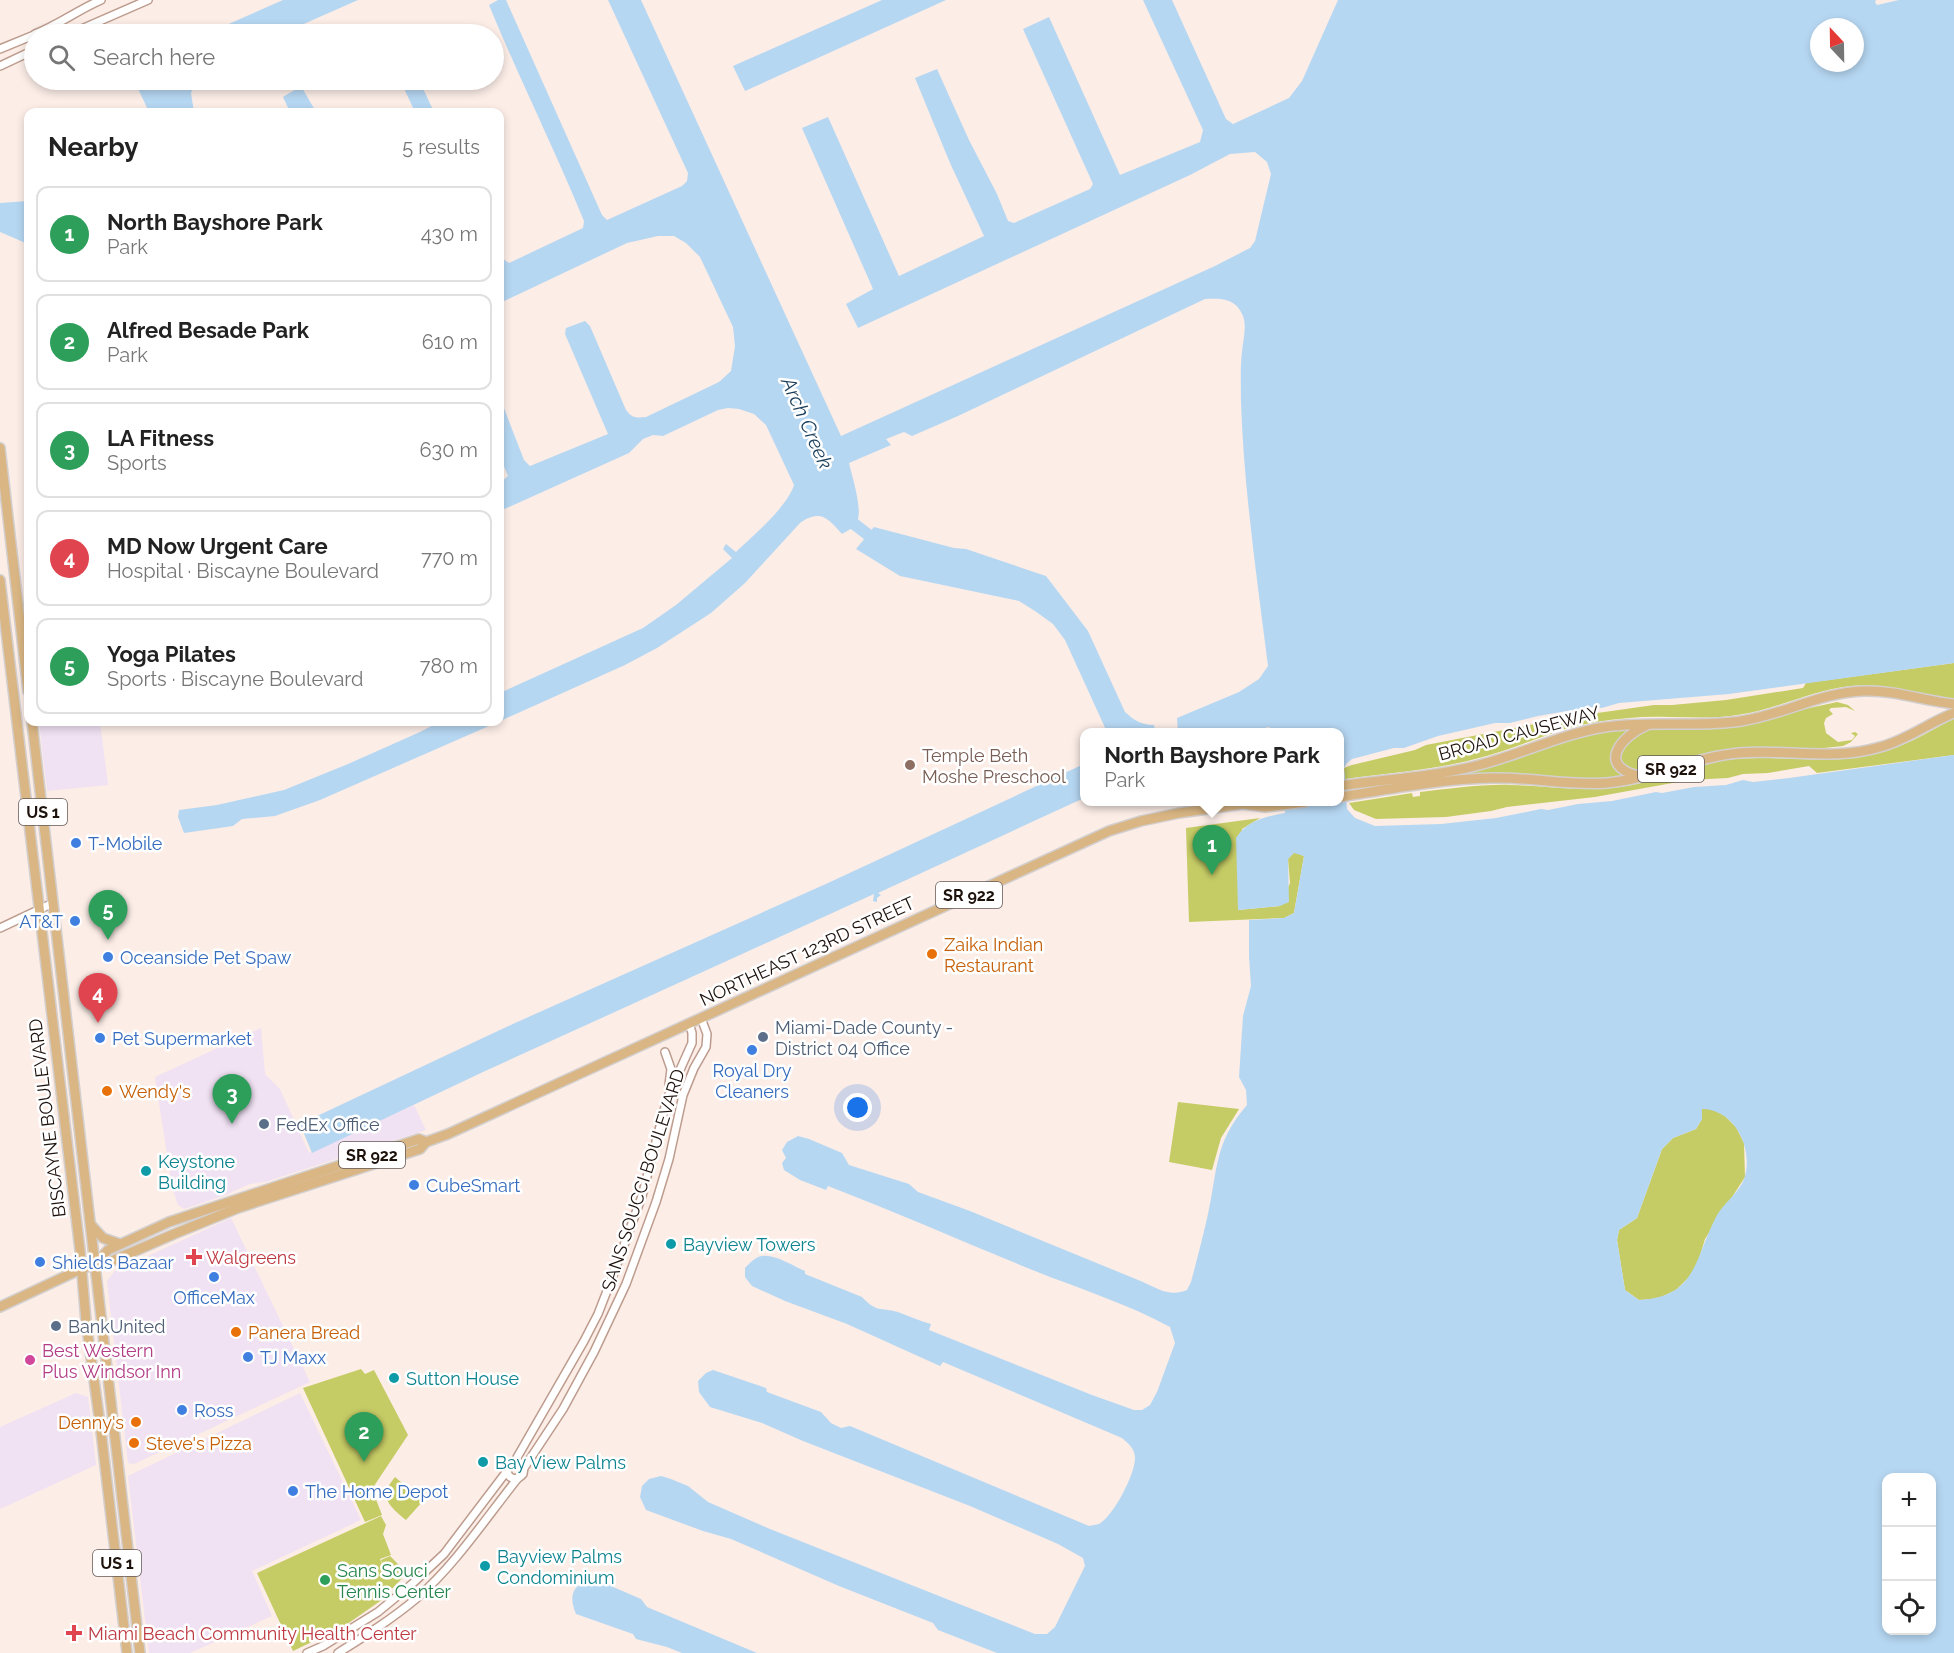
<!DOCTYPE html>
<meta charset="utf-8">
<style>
:root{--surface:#fff;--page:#f2f2f2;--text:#222;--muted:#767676;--line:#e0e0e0;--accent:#ea580c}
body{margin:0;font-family:Raleway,sans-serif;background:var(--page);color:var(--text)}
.controls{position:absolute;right:18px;bottom:18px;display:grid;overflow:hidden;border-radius:12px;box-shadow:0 3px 9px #0003}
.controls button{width:54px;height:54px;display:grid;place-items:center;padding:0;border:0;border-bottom:2px solid var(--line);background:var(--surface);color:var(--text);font:30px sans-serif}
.compass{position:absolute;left:1810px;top:18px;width:54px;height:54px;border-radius:50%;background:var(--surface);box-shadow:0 3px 9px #0003;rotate:338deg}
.you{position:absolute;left:858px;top:1108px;width:21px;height:21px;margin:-15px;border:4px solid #fff;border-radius:50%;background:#1a73e8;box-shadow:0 0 0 9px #1a73e833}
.badge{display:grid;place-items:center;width:39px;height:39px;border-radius:50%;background:var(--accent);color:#fff;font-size:20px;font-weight:700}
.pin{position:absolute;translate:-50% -50px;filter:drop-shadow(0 2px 3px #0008)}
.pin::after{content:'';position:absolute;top:32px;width:21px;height:18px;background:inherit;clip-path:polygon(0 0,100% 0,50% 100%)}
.popup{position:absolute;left:1080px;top:728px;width:264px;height:78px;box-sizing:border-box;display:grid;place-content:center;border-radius:12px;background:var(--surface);filter:drop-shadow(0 2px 4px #0005);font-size:20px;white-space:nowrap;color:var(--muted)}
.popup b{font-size:22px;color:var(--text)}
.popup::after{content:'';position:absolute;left:50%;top:100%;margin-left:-12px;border:12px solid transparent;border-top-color:var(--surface)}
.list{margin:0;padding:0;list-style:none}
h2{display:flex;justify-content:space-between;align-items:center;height:78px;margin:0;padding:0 24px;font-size:26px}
h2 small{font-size:20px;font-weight:400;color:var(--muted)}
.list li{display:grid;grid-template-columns:39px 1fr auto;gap:18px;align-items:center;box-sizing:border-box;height:96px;margin:0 12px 12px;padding:0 12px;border:2px solid var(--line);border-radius:12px}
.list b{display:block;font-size:22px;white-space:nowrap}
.list p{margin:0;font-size:20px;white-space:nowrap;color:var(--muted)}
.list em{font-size:20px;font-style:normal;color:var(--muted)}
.icon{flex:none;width:33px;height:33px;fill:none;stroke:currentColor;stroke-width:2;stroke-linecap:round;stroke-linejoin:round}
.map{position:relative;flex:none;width:1954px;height:1653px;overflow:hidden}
.search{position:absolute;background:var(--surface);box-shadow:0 3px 9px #0003;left:24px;top:24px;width:480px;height:66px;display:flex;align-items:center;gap:15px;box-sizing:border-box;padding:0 21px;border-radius:33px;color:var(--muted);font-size:22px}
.panel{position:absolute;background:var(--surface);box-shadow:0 3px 9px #0003;left:24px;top:108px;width:480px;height:618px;border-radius:12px}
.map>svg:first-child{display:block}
.commercial{fill:#f0e1f3}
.green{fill:#c6cc65}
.water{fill:#b6d7f2;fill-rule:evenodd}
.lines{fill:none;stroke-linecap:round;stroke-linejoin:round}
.river{stroke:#b6d7f2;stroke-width:12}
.minor-casing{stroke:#bd9c8e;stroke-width:10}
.major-casing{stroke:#d2cfce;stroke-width:12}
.minor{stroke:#fff;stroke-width:7}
.major{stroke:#dab684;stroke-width:9}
.education-dot{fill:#8d6e63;stroke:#fff;stroke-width:2}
.shop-dot{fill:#3f7fe0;stroke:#fff;stroke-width:2}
.food-dot{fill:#e8710a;stroke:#fff;stroke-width:2}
.service-dot{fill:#5c6f8a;stroke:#fff;stroke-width:2}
.culture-dot{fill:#0f9aa8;stroke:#fff;stroke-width:2}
.health-dot{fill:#e0444e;stroke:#fff;stroke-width:2}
.hotel-dot{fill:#d1479c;stroke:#fff;stroke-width:2}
.leisure-dot{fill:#2e9e5b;stroke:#fff;stroke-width:2}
.labels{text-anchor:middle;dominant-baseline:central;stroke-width:5;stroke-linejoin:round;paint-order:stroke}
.shield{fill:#fff;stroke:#615855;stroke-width:1.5}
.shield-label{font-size:16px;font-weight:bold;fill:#1d110c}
.street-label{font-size:18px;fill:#1d110c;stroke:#fff}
.education-label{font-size:18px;fill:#785e54;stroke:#fff;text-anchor:start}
.shop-label{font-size:18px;fill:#366cbe;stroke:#fff;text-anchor:start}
.food-label{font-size:18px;fill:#c56008;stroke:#fff;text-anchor:start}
.service-label{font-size:18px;fill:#4e5e75;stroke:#fff;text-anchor:start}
.culture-label{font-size:18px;fill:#0d838f;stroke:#fff;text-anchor:start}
.health-label{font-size:18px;fill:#be3a42;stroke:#fff;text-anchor:start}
.hotel-label{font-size:18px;fill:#b23c85;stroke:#fff;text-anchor:start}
.leisure-label{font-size:18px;fill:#27864d;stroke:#fff;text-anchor:start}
.water-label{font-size:20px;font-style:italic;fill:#1a3e5a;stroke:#fff}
</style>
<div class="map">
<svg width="1954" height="1653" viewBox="0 0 1954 1653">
<rect width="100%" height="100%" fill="#fcede7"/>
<g class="commercial">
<polygon points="39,722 100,722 108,785 47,791"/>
<polygon points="261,1028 265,1074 280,1089 309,1153 414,1105 426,1130 265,1182 250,1184 223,1196 184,1209 178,1205 172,1187 155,1077"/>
<polygon points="231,1218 310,1382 134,1464 128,1463 107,1281 115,1271"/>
<polygon points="76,1393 88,1397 96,1465 0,1509 0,1427"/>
<polygon points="300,1393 361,1520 252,1571 272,1616 190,1653 149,1653 128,1476"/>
</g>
<g class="green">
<path d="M1954 663V699C1918 695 1888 682 1851 686 1811 690 1776 710 1737 715 1714 719 1692 717 1669 717 1645 716 1621 718 1596 722 1556 728 1519 748 1479 758 1436 770 1389 773 1345 779L1344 768 1352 765 1415 750 1426 745 1576 716 1654 705H1672L1726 700 1803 688 1806 683Z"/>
<polygon points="1837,702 1848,705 1855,711 1846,707 1831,708 1829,710 1833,714 1826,718 1824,723 1826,733 1838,742 1852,740 1855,736 1851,733 1855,732 1858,734 1851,742 1843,746 1805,750 1757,748 1667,767 1631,771 1620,762 1620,747 1641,731 1791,712"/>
<path d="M1954 718V755L1817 773 1809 766 1768 773 1743 774 1728 778 1689 780 1595 797 1507 807 1491 811 1446 817 1376 819 1354 810 1349 803 1412 793 1413 797 1420 796V792C1450 789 1480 784 1511 785 1548 786 1583 792 1620 787 1659 782 1695 763 1735 759 1780 755 1826 765 1871 755 1901 749 1927 733 1954 718Z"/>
<polygon points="1633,728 1619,740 1614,748 1626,776 1581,780 1529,776 1356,791 1355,788 1437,777 1558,742 1604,731"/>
<polygon points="1260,818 1242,829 1238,910 1280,906 1290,883 1288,859 1294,852 1304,856 1294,913 1284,918 1189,922 1186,828"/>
<polygon points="1178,1102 1239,1109 1221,1138 1212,1170 1169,1162"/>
<polygon points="1702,1109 1712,1109 1725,1116 1736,1127 1744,1143 1745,1177 1705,1239 1697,1265 1689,1277 1676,1290 1657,1299 1639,1300 1625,1290 1617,1240 1619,1230 1637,1218 1662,1149 1673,1138 1696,1129 1702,1119"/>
<polygon points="361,1369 365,1374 374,1370 408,1435 372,1489 382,1515 365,1522 303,1388"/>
<path d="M395 1477 423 1501 406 1520C389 1506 378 1497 395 1477Z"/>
<polygon points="381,1516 386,1525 383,1534 391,1555 380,1559 385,1572 381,1560 390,1556 407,1573 393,1588 383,1592 386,1597 343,1627 293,1651 257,1573"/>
</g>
<g class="water">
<polygon points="283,0 358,0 281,34 206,34"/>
<path d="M498 0H506L602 215 607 220 682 186 687 181 688 173 608 0H641L841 436 1215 266 1250 248 1255 241 1271 174 1267 162 1255 152 1230 154 1190 175 858 328 846 304 873 289 802 128 828 117 899 276 984 236 950 163 915 78 937 69 969 140 997 194 1008 221 1014 223 1090 189 1093 184 1023 29 1049 17 1120 175 1200 142 1203 130 1143 0H1172L1226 119 1233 124 1289 98 1302 81 1338 0H1876L1875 2 1877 5 1899 0H1954V663L1729 694 1619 703 1602 708 1590 707 1538 716 1510 723H1495L1438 736 1404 748H1394L1352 759 1346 764 1344 768 1347 809 1355 818 1375 826 1441 824 1496 818 1541 809 1548 810 1578 804 1612 801 1656 792 1662 793 1694 787 1726 785 1743 780 1753 782 1789 778 1954 755V1653H997L938 1630 933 1623 839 1586 731 1539 703 1531 646 1510 640 1497 642 1486 649 1479 661 1476 671 1479 688 1486 708 1502 770 1529 1035 1634H1047L1055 1627 1085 1566 1083 1558 1058 1544 970 1506 803 1441 762 1423 710 1407 699 1392 698 1381 706 1373 713 1370 766 1388 767 1392 821 1412 831 1423 841 1428 850 1426 1089 1526C1092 1525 1096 1525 1099 1524 1113 1517 1136 1473 1135 1457 1134 1448 1129 1444 1122 1438L943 1362 940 1366 847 1324 785 1301 752 1286 745 1277V1268C750 1263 755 1257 762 1256 775 1254 793 1266 805 1271V1274L862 1297C877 1313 880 1307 898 1312 909 1316 920 1321 931 1324L929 1330 1092 1395 1134 1410H1142L1150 1405 1157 1392 1175 1343 1170 1327C1128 1304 1080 1289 1035 1271 966 1243 898 1213 828 1186L826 1190 800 1180 784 1170 782 1163 786 1158 782 1150 787 1142 798 1136 809 1139 842 1153 849 1165 909 1184 918 1192 970 1211 1143 1282C1158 1289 1170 1297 1187 1290L1191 1282C1197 1259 1203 1237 1208 1214 1218 1169 1214 1143 1247 1105L1246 1090 1239 1077 1243 1016 1251 986 1249 957V920L1284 918 1294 913 1304 856 1294 853 1288 859 1289 902 1280 906 1238 910 1236 838C1247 820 1265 817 1285 813L1284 802H1340V732H1276L1274 729 1268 727 1256 732H1178L1177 718 1239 692 1259 679 1268 666C1257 578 1244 491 1241 402 1241 386 1240 368 1242 352 1243 340 1247 327 1243 316 1236 298 1221 298 1205 299L958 416 912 436 904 432 886 439 891 445 849 463C852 476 863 510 857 522 854 528 847 531 842 534 828 518 820 509 800 523L745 583 711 613 657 648 625 665 500 721V693L643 628 676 605 732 558 723 549 726 544 736 552C754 535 787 507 794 485L766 425 754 414 739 409 728 408 718 410 663 436 653 435 643 439 629 453 500 511V483L508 476 500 457V398L524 460 530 466 608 434 565 334 566 328 585 321 590 326 626 410C632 418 636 418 646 417L719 382 731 371 735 346 733 327 700 257 686 243 674 236H658L627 243 500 303V252L503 259 509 263 583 228 584 221C554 148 519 78 489 5ZM1819 27H1855V63H1819ZM1702 1109C1734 1109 1753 1147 1745 1176 1741 1192 1723 1203 1716 1217 1694 1259 1697 1297 1639 1300L1625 1290 1617 1240 1619 1230 1637 1218 1662 1149 1673 1138 1696 1129 1702 1119ZM1886 1478H1932V1630H1886Z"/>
<polygon points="882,0 946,0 745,91 733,66"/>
<polygon points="134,80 196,80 191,93 194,112 149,112"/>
<polygon points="400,80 419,80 434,112 415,112"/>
<polygon points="301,86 316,112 290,112 283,97"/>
<polygon points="28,201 28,244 0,232 0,203"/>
<path d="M874 527 954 548 966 549 1046 576 1088 631 1125 712C1134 720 1141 725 1154 725L1155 732H1107L1065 640 1053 624 1035 611 1019 601 900 576 856 549Z"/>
<polygon points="439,722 498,722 320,800 275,816 242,819 233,826 184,833 178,817 179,810 217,805 284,790 348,764 420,732"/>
<polygon points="1084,764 1084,798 878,893 881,895 877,898 877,902 873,901 874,894 483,1072 312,1153 300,1124 515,1023 828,883"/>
<path d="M597 1580 641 1599 647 1607 757 1653H682L667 1647 636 1639 633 1634 576 1614C567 1592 575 1582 597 1580Z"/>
</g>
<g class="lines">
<polyline class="river" points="844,514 845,517 879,543"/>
<g class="minor-casing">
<g id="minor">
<path d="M35 34C58 25 78 10 101 0"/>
<polyline points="70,34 148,0"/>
<polyline points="0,49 34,35"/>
<polyline points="0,66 34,50"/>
<polyline points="0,928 53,903"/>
<polyline points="665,1052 671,1069 669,1085"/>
<path d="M507 1471C509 1480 517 1481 523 1474L524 1468 563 1409 594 1352 626 1284 656 1202 669 1159 683 1095 694 1068 706 1047 707 1034 701 1018"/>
<polyline points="307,1653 323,1646 378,1612 412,1584 444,1554 507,1471 508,1465 515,1461 584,1341 598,1314 612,1278 642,1196 667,1099 692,1043 692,1033 689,1023"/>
<path d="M338 1653C365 1636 392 1619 417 1598 455 1565 486 1518 518 1478"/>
</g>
</g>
<g class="major-casing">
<g id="major">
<polyline points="0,448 28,691"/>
<polyline points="0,580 80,1250 86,1321 101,1431 127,1653"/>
<polyline points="32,722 140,1653"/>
<path d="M1639 776C1596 766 1621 736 1647 725"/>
<path d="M1340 786C1386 779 1434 777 1479 765 1522 754 1561 734 1605 727 1650 720 1696 728 1741 721 1783 715 1821 692 1864 691 1895 690 1924 701 1954 704"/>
<path d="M1340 797C1390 789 1442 779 1493 778 1531 777 1568 786 1607 783 1652 779 1694 757 1739 753 1786 749 1834 761 1880 747 1907 740 1928 723 1954 713"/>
<polyline points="91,1225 103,1238 120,1244"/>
<polyline points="95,1264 108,1250 169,1222 419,1139 426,1142"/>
<polyline points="0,1307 81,1269 95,1264 112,1261 174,1234 238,1208 420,1149 426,1142 448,1134 1109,831 1141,821 1179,813 1243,804 1265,807 1305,802"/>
</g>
</g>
<use href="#minor" class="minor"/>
<use href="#major" class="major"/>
</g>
<circle class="education-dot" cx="910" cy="765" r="6"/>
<g class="shop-dot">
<circle cx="76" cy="843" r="6"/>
<circle cx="75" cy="921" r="6"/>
<circle cx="108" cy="957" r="6"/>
<circle cx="100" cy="1038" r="6"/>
<circle cx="752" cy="1050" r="6"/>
<circle cx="414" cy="1185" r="6"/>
<circle cx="40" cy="1262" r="6"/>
<circle cx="214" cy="1277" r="6"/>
<circle cx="248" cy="1357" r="6"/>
<circle cx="182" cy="1410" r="6"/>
<circle cx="293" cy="1491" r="6"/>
</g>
<g class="food-dot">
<circle cx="932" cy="954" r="6"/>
<circle cx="107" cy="1091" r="6"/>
<circle cx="236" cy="1332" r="6"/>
<circle cx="136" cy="1422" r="6"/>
<circle cx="134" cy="1443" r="6"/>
</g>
<g class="service-dot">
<circle cx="763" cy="1037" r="6"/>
<circle cx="264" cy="1124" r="6"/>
<circle cx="56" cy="1326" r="6"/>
</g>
<g class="culture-dot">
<circle cx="146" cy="1171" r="6"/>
<circle cx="671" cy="1244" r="6"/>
<circle cx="394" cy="1378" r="6"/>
<circle cx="483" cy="1462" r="6"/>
<circle cx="485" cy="1566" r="6"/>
</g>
<g class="health-dot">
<path d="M191 1248h6v6h6v6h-6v6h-6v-6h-6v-6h6z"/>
<path d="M71 1624h6v6h6v6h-6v6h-6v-6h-6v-6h6z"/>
</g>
<circle class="hotel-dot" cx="30" cy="1360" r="6"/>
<circle class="leisure-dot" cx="325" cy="1580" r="6"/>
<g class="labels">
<g class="shield">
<rect x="1638" y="756" width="66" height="26" rx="4.5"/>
<rect x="19" y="799" width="48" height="26" rx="4.5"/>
<rect x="936" y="882" width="66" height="26" rx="4.5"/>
<rect x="339" y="1142" width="66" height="26" rx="4.5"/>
<rect x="93" y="1550" width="48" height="26" rx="4.5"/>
</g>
<g class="shield-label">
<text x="1671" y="769">SR 922</text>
<text x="43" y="812">US 1</text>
<text x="969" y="895">SR 922</text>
<text x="372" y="1155">SR 922</text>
<text x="117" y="1563">US 1</text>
</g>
<g class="street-label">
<text transform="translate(1519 733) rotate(-15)">BROAD CAUSEWAY</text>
<text transform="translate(807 951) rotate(-25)">NORTHEAST 123RD STREET</text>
<text transform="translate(47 1118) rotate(-97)">BISCAYNE BOULEVARD</text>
<text transform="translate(643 1180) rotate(-72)">SANS SOUCCI BOULEVARD</text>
</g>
<g class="education-label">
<text x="922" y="755">Temple Beth<tspan x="922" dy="21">Moshe Preschool</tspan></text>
</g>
<g class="shop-label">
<text x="88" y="843">T-Mobile</text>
<text x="63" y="921" text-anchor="end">AT&amp;T</text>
<text x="120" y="957">Oceanside Pet Spaw</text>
<text x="112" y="1038">Pet Supermarket</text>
<text x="752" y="1070" text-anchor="middle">Royal Dry<tspan x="752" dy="21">Cleaners</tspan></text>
<text x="426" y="1185">CubeSmart</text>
<text x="52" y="1262">Shields Bazaar</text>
<text x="214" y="1297" text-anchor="middle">OfficeMax</text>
<text x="260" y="1357">TJ Maxx</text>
<text x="194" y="1410">Ross</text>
<text x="305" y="1491">The Home Depot</text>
</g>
<g class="food-label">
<text x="944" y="944">Zaika Indian<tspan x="944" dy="21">Restaurant</tspan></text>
<text x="119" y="1091">Wendy's</text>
<text x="248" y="1332">Panera Bread</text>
<text x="124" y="1422" text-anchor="end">Denny's</text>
<text x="146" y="1443">Steve's Pizza</text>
</g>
<g class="service-label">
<text x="775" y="1027">Miami-Dade County -<tspan x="775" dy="21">District 04 Office</tspan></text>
<text x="276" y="1124">FedEx Office</text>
<text x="68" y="1326">BankUnited</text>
</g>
<g class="culture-label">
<text x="158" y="1161">Keystone<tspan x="158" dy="21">Building</tspan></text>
<text x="683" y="1244">Bayview Towers</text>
<text x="406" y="1378">Sutton House</text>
<text x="495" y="1462">Bay View Palms</text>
<text x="497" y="1556">Bayview Palms<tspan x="497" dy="21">Condominium</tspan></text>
</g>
<g class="health-label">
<text x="206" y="1257">Walgreens</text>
<text x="88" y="1633">Miami Beach Community Health Center</text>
</g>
<g class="hotel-label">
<text x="42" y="1350">Best Western<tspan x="42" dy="21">Plus Windsor Inn</tspan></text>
</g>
<g class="leisure-label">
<text x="337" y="1570">Sans Souci<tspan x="337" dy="21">Tennis Center</tspan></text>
</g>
<g class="water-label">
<text transform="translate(807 423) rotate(66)">Arch Creek</text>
</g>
</g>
</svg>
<div class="controls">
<button>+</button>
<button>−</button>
<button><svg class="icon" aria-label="locate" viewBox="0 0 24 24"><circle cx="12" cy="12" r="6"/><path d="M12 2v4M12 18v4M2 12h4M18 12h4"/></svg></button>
</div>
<svg class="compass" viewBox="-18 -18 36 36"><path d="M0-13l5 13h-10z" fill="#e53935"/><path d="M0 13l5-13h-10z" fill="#767676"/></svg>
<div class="you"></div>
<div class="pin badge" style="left:1212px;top:875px;background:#2e9e5b">1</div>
<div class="popup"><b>North Bayshore Park</b>Park</div>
<div class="pin badge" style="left:364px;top:1462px;background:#2e9e5b">2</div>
<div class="pin badge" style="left:232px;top:1124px;background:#2e9e5b">3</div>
<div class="pin badge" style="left:98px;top:1023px;background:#e0444e">4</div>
<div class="pin badge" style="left:108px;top:940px;background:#2e9e5b">5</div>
<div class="search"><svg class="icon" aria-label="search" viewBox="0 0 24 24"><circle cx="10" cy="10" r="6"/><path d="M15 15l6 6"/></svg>Search here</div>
<section class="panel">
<h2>Nearby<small>5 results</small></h2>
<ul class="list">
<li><span class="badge" style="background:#2e9e5b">1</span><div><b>North Bayshore Park</b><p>Park</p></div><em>430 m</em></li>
<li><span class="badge" style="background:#2e9e5b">2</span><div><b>Alfred Besade Park</b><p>Park</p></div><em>610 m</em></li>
<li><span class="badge" style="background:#2e9e5b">3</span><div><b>LA Fitness</b><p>Sports</p></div><em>630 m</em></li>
<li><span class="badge" style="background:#e0444e">4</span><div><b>MD Now Urgent Care</b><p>Hospital · Biscayne Boulevard</p></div><em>770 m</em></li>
<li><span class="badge" style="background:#2e9e5b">5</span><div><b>Yoga Pilates</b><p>Sports · Biscayne Boulevard</p></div><em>780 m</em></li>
</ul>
</section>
</div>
